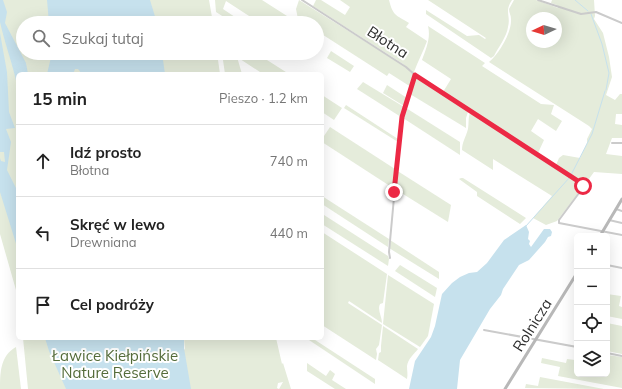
<!DOCTYPE html>
<html lang="pl">
<meta charset="utf-8">
<style>
:root{--surface:#fff;--page:#f6f6f6;--text:#222;--muted:#767676;--line:#e0e0e0}
body{margin:0;font-family:Mulish,sans-serif;background:var(--page);color:var(--text)}
.controls{position:absolute;right:12px;bottom:12px;display:grid;overflow:hidden;border-radius:6px;box-shadow:0 4px 16px #0002}
.controls button{width:36px;height:36px;display:grid;place-items:center;padding:0;border:0;border-bottom:1px solid var(--line);background:var(--surface);color:var(--text);font:20px sans-serif}
.compass{position:absolute;left:526px;top:12px;width:36px;height:36px;border-radius:50%;background:var(--surface);box-shadow:0 4px 16px #0002;rotate:266deg}
.stop{position:absolute;width:12px;height:12px;margin:-9px;border:3px solid #ec2945;border-radius:50%;background:#fff}
.stop.end{background:#ec2945;border-color:#fff;box-shadow:0 1px 4px #0008}
.list{margin:0;padding:0;list-style:none}
h2{display:flex;justify-content:space-between;align-items:center;height:52px;margin:0;padding:0 16px;font-size:17px}
h2 small{font-size:13px;font-weight:400;color:var(--muted)}
.list li{display:grid;grid-template-columns:26px 1fr auto;gap:12px;align-items:center;box-sizing:border-box;height:72px;padding:0 16px;border-top:1px solid var(--line)}
.list b{display:block;font-size:15px;white-space:nowrap}
.list p{margin:0;font-size:13px;white-space:nowrap;color:var(--muted)}
.list em{font-size:13px;font-style:normal;color:var(--muted)}
.icon{flex:none;width:22px;height:22px;fill:none;stroke:currentColor;stroke-width:2;stroke-linecap:round;stroke-linejoin:round}
.map{position:relative;flex:none;width:622px;height:389px;overflow:hidden}
.search{position:absolute;background:var(--surface);box-shadow:0 4px 16px #0002;left:16px;top:16px;width:308px;height:44px;display:flex;align-items:center;gap:10px;box-sizing:border-box;padding:0 14px;border-radius:22px;color:var(--muted);font-size:15px}
.panel{position:absolute;background:var(--surface);box-shadow:0 4px 16px #0002;left:16px;top:72px;width:308px;height:268px;border-radius:6px}
.map>svg:first-child{display:block}
.green{fill:#e5ecdb;fill-rule:evenodd}
.water{fill:#c6e1ed}
.lines{fill:none;stroke-linecap:round;stroke-linejoin:round}
.stream{stroke:#c6e1ed;stroke-width:1}
.street{stroke:#cbcbcb;stroke-width:2}
.secondary{stroke:#b8b8b8;stroke-width:3}
.route{stroke:#ec2945;stroke-width:5}
.labels{text-anchor:middle;dominant-baseline:central;stroke-width:4;stroke-linejoin:round;paint-order:stroke}
.street-label{font-size:15px;fill:#2e2e2e;stroke:#fff}
.park-label{font-size:15px;fill:#546c3a;stroke:#fff}
</style>
<div class="map">
<svg width="622" height="389" viewBox="0 0 622 389">
<rect width="100%" height="100%" fill="#fff"/>
<g class="green">
<polygon points="0,0 209,0 213,23 23,23 23,53 217,53 220,74 18,74 18,297 0,234"/>
<polygon points="215,0 262,0 298,23 260,23 226,1 223,9 244,23 233,23 216,12"/>
<polygon points="299,0 406,67 415,75 411,87 389,73 387,76 317,31 317,23 304,23 298,19 296,9"/>
<path d="M316 0H321L345 15 350 7 340 0H389C393 16 396 15 409 23L406 27 427 41C423 52 418 61 414 72L413 73 403 64 313 6Z"/>
<path d="M428 0H512C504 11 511 16 508 27 507 36 498 48 494 56L491 58 426 14V10L467 36 479 35 485 39 486 38Z"/>
<path d="M514 0H536L558 8 557 5 551 3 552 0H594L595 16 594 19 603 33 609 57 612 77 606 95 615 100 620 94H622V114H616L615 124 622 125V138H612L606 154 622 156V174L594 172 586 183 580 181 556 165 559 158 563 155 580 158 587 143V139L592 129 589 126 489 62C499 54 512 32 511 19 511 15 509 13 509 9ZM532 18H556V42H532Z"/>
<path d="M428 26 485 63 482 66 541 104 554 105 551 114 562 121 556 131 538 119 531 131 544 140 538 153 443 92 451 79 422 60C426 49 431 38 428 26Z"/>
<polygon points="331,51 354,66 350,72 327,58"/>
<polygon points="222,53 256,53 289,74 263,74 237,57 242,74 225,74"/>
<polygon points="416,77 468,112 466,118 466,128 410,94"/>
<polygon points="363,82 404,107 401,117 357,89"/>
<polygon points="387,85 407,98 404,106 383,93"/>
<polygon points="322,95 342,108 334,120 322,112"/>
<polygon points="346,105 398,139 398,142 344,108"/>
<polygon points="406,108 460,142 460,155 403,118"/>
<path d="M470 113 581 185V188L579 192 557 221 546 225 533 218 552 196 493 159V170L462 150C462 142 466 137 468 129 469 123 468 118 470 113Z"/>
<polygon points="330,127 395,169 393,188 322,142 322,139"/>
<polygon points="396,170 451,205 448,222 395,189"/>
<polygon points="461,178 463,178 526,218 520,224 477,196 477,192 459,179"/>
<polygon points="322,196 389,239 388,247 322,204"/>
<polygon points="324,215 388,256 389,259 388,266 322,224 322,217"/>
<path d="M322 232 387 274 383 303 380 304C377 310 382 316 382 323L349 301 348 303 382 325 379 345 376 349 377 354 376 360 322 325Z"/>
<polygon points="390,240 439,272 439,279 389,248"/>
<polygon points="400,265 437,288 435,297 395,271"/>
<polygon points="388,275 434,304 428,336 420,347 383,324"/>
<polygon points="607,294 621,296 619,306 622,307 622,319 607,316"/>
<polygon points="607,323 622,326 622,354 607,351"/>
<path d="M383 326 418 349C414 354 408 359 407 366 407 371 408 374 407 379L378 360 379 353 381 352V346Z"/>
<polygon points="23,338 177,338 185,350 184,338 276,338 282,364 283,363 291,389 279,389 283,382 278,383 277,388 279,389 28,389"/>
<polygon points="306,338 312,338 375,379 375,384"/>
<path d="M16 347 21 389H0C0 373 0 356 16 347Z"/>
<polygon points="577,350 577,374 607,374 607,355 622,357 622,388 558,376 560,367 541,363 542,358 566,363 567,359 575,360"/>
<polygon points="307,363 326,376 330,370 335,374 332,380 346,389 335,389 307,371"/>
<polygon points="540,377 604,389 525,388 526,384 538,386"/>
</g>
<g class="water">
<path d="M0 0H3L7 12 5 23 26 63 28 74H18V90C14 67 5 45 0 22 0 15 0 7 0 0Z"/>
<polygon points="47,0 150,0 157,23 49,23"/>
<polygon points="0,33 7,72 9,112 15,128 6,129 11,142 7,170 18,192 18,250 0,192 0,158 1,161 5,162 4,152 0,152"/>
<polygon points="52,53 162,53 165,74 82,74 78,69 75,69 73,74 47,74"/>
<polygon points="526,225 529,232 528,239 530,241 529,244 531,247 544,229 550,229 552,232 551,236 548,237 545,242 529,260 519,265 503,289 501,295 490,309 460,360 457,389 409,389 415,361 431,337 435,326 442,294 452,283 460,277 469,273 477,272 487,263 504,240"/>
<polygon points="45,338 184,338 184,348 191,389 66,389 49,351"/>
</g>
<g class="lines">
<g class="stream">
<polyline points="575,0 588,11"/>
<polyline points="591,14 602,44 609,73 606,90"/>
<polyline points="571,175 592,134 605,91"/>
<polyline points="526,226 570,177"/>
</g>
<g class="street">
<polyline points="302,0 406,67 415,75 581,183 583,186 582,189 559,220 559,223 622,235"/>
<polyline points="538,0 581,14 596,12 622,23"/>
<polyline points="612,143 622,143"/>
<polyline points="616,209 622,211"/>
<polyline points="609,220 622,223"/>
<polyline points="390,258 389,252 400,132 403,112 415,75"/>
<polyline points="607,265 622,268"/>
<polyline points="484,330 577,347"/>
<polyline points="607,353 622,356"/>
</g>
<g class="secondary">
<polyline points="600,236 622,199"/>
<polyline points="505,389 577,273"/>
</g>
</g>
<g class="lines">
<polyline class="route" points="394,192 402,117 415,75 581,183 583,186"/>
</g>
<g class="labels">
<g class="street-label">
<text transform="translate(388 42) rotate(33)">Błotna</text>
<text transform="translate(532 325) rotate(-58)">Rolnicza</text>
</g>
<g class="park-label">
<text x="115" y="355">Ławice Kiełpińskie<tspan x="115" dy="17">Nature Reserve</tspan></text>
</g>
</g>
</svg>
<div class="controls">
<button>+</button>
<button>−</button>
<button><svg class="icon" aria-label="locate" viewBox="0 0 24 24"><circle cx="12" cy="12" r="6"/><path d="M12 2v4M12 18v4M2 12h4M18 12h4"/></svg></button>
<button><svg class="icon" aria-label="layers" viewBox="0 0 24 24"><path d="M12 4l9 5-9 5-9-5zM3 14l9 5 9-5"/></svg></button>
</div>
<svg class="compass" viewBox="-18 -18 36 36"><path d="M0-13l5 13h-10z" fill="#e53935"/><path d="M0 13l5-13h-10z" fill="#767676"/></svg>
<div class="stop" style="left:583px;top:186px"></div>
<div class="stop end" style="left:394px;top:192px"></div>
<div class="search"><svg class="icon" aria-label="search" viewBox="0 0 24 24"><circle cx="10" cy="10" r="6"/><path d="M15 15l6 6"/></svg>Szukaj tutaj</div>
<section class="panel">
<h2>15 min<small>Pieszo · 1.2 km</small></h2>
<ul class="list">
<li><svg class="icon" aria-label="ahead" viewBox="0 0 24 24"><path d="M12 20V5M6 11l6-6 6 6"/></svg><div><b>Idź prosto</b><p>Błotna</p></div><em>740 m</em></li>
<li><svg class="icon" aria-label="left" viewBox="0 0 24 24"><path d="M17 20v-9H6M10 6l-5 5 5 5"/></svg><div><b>Skręć w lewo</b><p>Drewniana</p></div><em>440 m</em></li>
<li><svg class="icon" aria-label="arrive" viewBox="0 0 24 24"><path d="M6 21V4h12l-3 4 3 4H6"/></svg><div><b>Cel podróży</b></div></li>
</ul>
</section>
</div>
